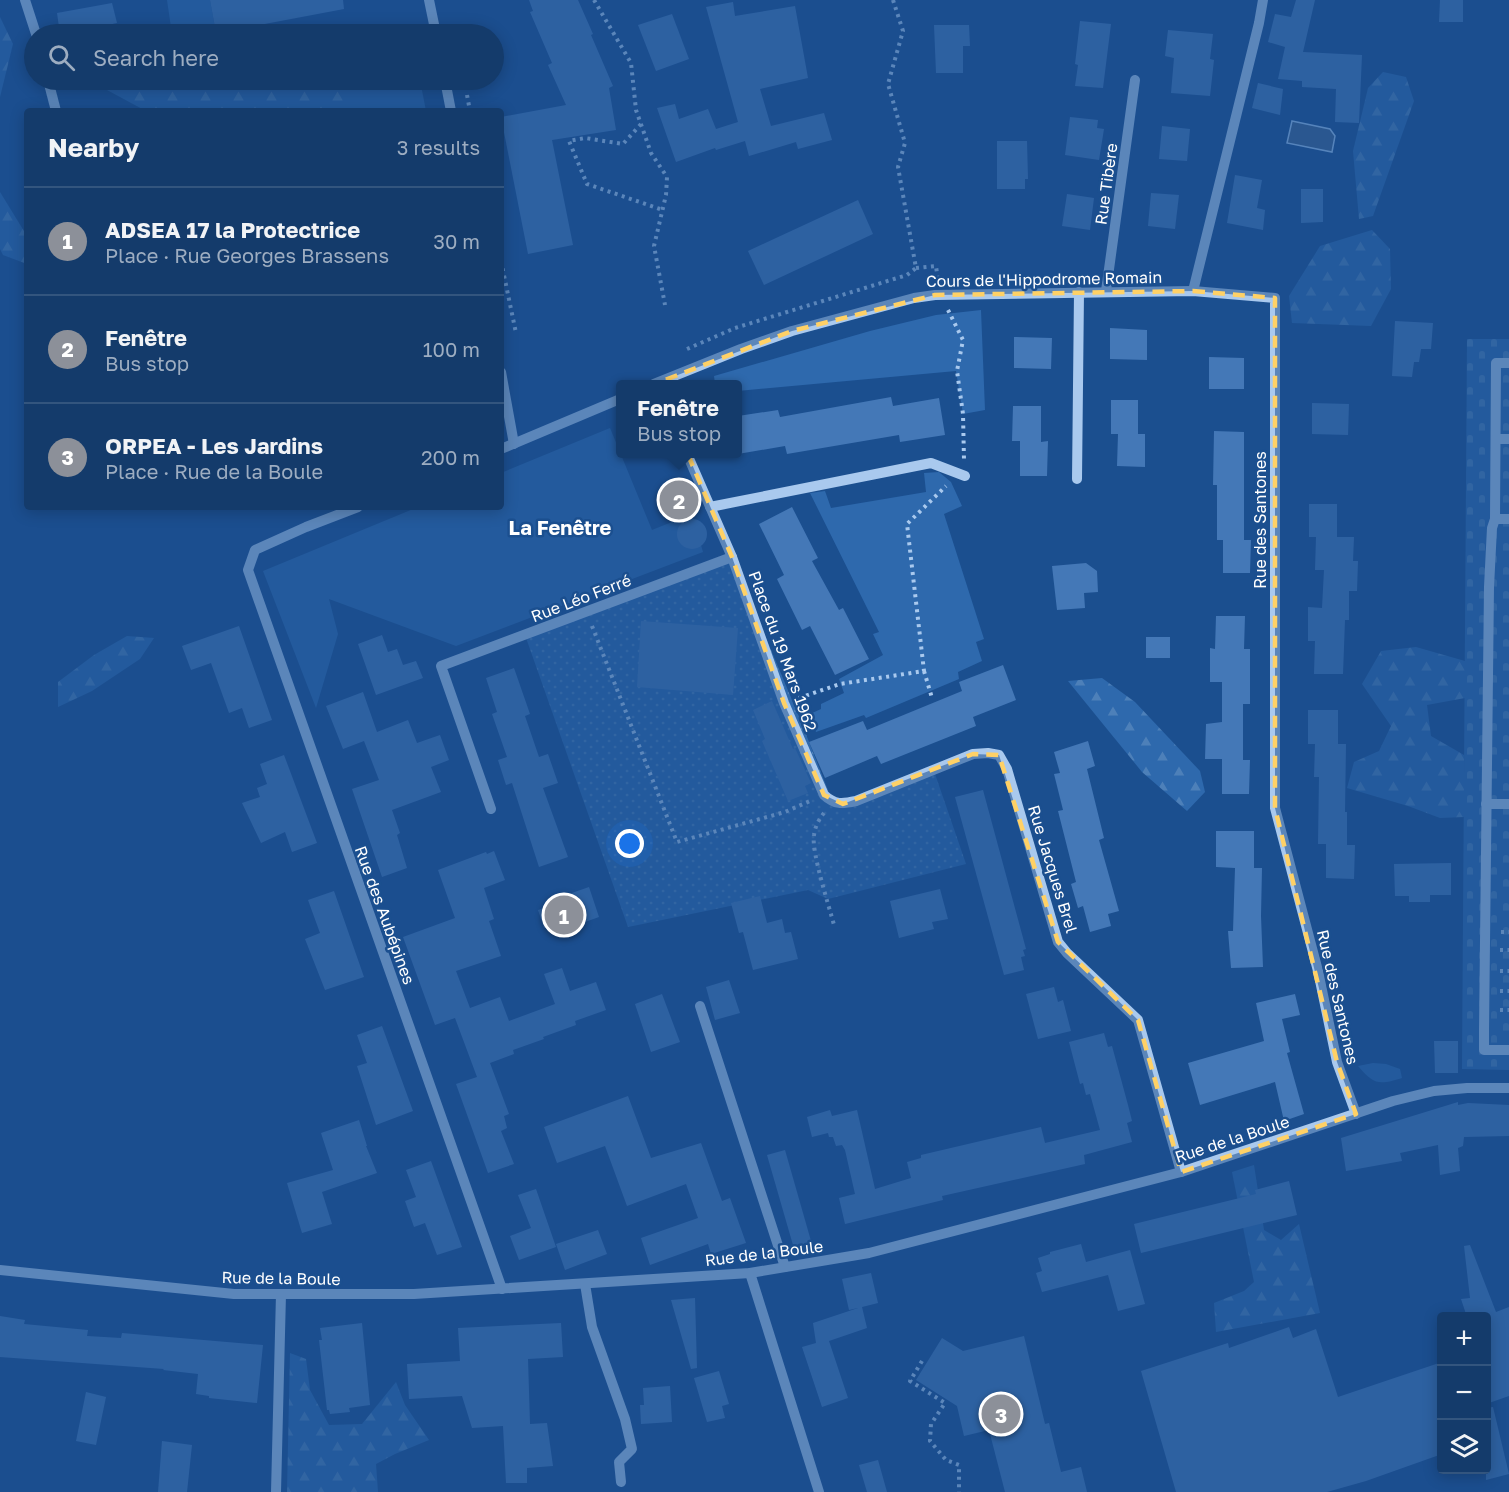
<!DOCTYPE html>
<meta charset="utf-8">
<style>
:root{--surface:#143b6b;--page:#214673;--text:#f1f3f6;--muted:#9dadc1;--line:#33557e;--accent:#8c9099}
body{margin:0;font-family:"Golos Text",sans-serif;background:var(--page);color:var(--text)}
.controls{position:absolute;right:18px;bottom:18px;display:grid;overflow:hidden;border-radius:6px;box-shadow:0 3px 15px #0003}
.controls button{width:54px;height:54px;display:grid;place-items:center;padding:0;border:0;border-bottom:2px solid var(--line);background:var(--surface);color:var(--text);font:30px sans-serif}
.you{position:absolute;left:630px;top:844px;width:21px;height:21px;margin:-15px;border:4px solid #fff;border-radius:50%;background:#1a73e8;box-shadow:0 0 0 9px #1a73e833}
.badge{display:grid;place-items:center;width:39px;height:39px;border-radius:50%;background:var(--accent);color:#fff;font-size:20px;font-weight:700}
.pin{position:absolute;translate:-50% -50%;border:3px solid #fff;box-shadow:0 2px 6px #0006}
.popup{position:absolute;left:616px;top:380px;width:126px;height:78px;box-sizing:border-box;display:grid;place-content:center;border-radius:6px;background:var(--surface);filter:drop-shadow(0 2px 4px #0005);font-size:20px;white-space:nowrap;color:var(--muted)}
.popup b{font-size:22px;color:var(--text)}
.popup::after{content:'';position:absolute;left:50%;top:100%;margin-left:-12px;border:12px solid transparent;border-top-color:var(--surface)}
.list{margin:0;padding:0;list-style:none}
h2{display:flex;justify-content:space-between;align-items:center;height:78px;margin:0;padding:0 24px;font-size:26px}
h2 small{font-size:20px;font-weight:400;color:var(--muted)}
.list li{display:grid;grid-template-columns:39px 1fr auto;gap:18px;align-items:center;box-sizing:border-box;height:108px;padding:0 24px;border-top:2px solid var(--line)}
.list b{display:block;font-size:22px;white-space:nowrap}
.list p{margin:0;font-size:20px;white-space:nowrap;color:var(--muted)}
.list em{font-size:20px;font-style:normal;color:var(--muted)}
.icon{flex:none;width:33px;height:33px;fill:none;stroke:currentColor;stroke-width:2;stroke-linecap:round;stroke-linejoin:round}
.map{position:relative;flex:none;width:1509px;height:1492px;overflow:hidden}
.search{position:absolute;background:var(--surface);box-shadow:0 3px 15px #0003;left:24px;top:24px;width:480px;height:66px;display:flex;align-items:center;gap:15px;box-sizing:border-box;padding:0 21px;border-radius:33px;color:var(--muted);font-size:22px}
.panel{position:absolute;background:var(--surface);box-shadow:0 3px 15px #0003;left:24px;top:108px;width:480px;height:402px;border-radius:6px}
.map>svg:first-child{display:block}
.green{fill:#2e69ad}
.forest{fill:url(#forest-firs)}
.cemetery{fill:url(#cemetery-stones)}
.garden{fill:url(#garden-dots)}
.water{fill:#3c6290;stroke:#9cc4f0;stroke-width:1.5}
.building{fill:#4478b7}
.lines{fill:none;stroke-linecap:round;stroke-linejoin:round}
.path{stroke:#a9c9ee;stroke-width:4;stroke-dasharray:3 4.5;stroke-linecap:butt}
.minor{stroke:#a9c9ee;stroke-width:10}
.marked{fill:none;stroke:#ffd166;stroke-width:4.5;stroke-dasharray:12 8;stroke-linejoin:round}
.labels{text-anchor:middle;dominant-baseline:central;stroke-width:5;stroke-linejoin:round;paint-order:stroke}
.street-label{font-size:16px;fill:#fff;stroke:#1b4f8f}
.quarter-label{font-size:20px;font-weight:bold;fill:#fff;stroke:#1b4f8f}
</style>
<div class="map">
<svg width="1509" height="1492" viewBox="0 0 1509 1492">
<defs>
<pattern id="forest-firs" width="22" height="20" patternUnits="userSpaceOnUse" patternTransform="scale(1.5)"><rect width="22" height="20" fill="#2e69ad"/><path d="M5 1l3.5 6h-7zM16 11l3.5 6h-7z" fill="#4d80b9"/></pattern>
<pattern id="cemetery-stones" width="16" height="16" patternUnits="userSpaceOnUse" patternTransform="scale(1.5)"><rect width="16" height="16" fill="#2e69ad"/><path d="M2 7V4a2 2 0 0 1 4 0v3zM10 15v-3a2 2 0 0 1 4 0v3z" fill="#4d80b9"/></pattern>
<pattern id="garden-dots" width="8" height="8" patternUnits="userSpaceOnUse" patternTransform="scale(1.5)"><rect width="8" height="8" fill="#2e69ad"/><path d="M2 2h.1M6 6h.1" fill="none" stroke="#4d80b9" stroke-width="1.8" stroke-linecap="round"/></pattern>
</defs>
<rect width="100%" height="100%" fill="#1b4f8f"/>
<g class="green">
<polygon points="167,0 210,0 216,33 172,34"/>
<polygon points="349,80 420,80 426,111 184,111 197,104"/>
<polygon points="981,310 985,410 963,414 956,371 738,391 738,384 715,384 714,376 870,331 936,315"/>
<polygon points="610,428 652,530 692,514 703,552 456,646 329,599 338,634 316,708 263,571 418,507 501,507 501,473"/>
<polygon points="939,472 951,482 962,506 944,514 984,639 976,642 982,661 958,672 959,679 866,718 864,715 816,732 810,714 821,709 821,704 844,693 839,679 883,655 873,634 879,632 810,493 825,491 831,508 926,492 924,473"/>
<path d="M1373 1063 1386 1064 1400 1069 1402 1078C1379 1085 1374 1085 1358 1066Z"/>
</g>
<g class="forest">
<polygon points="0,17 13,44 0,97"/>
<polygon points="1383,72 1406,77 1414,101 1373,216 1359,219 1353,151 1368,88"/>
<polygon points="108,80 340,80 345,111 146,111 107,90"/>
<polygon points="0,192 27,236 27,264 3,255 0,249"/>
<polygon points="1372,230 1390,249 1391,289 1371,326 1292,323 1289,296 1320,246"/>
<polygon points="127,636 154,638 140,659 92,691 58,707 58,682 94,655"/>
<polygon points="1416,647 1465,661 1465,698 1427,705 1431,736 1464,755 1464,817 1440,818 1408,806 1347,788 1354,762 1379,751 1391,726 1362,684 1381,651"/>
<polygon points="1102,678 1135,702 1200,771 1205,792 1187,811 1142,772 1068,681"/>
<polygon points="1254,1165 1264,1230 1281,1240 1299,1224 1320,1313 1216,1332 1214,1303 1244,1291 1254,1282 1232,1172"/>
<polygon points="290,1353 306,1359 310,1390 329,1425 362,1424 396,1382 405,1405 429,1440 395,1454 376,1464 378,1492 287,1492"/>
</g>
<polygon class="cemetery" points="1467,339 1509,339 1509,1070 1462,1069"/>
<polygon class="garden" points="732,557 800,719 833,803 843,804 934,771 966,864 828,899 808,890 628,927 525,635"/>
<polygon class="water" points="1292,121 1330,129 1335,136 1332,152 1287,143"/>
<g class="building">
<polygon points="210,0 343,0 344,9 216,33"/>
<polygon points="529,0 578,0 593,34 591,35 613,86 609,88 616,130 552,140 573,245 528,254 501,117 566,105 548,65 552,63 530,12 533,11"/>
<polygon points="1296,0 1315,0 1303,52 1362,55 1359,123 1335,122 1336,89 1302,87 1302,81 1278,79 1285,47 1268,42 1275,14 1291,17"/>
<polygon points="1440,0 1463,0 1463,22 1439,22"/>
<polygon points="733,2 735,16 795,6 808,78 760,89 771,126 824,113 832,140 798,149 796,142 749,156 745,141 716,150 715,148 676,162 657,108 675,104 679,119 708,109 716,129 738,122 706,7"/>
<polygon points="112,3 117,23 93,28 95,34 60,34 57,13"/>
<polygon points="672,14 689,59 656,71 638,25"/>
<polygon points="1080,21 1111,24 1103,88 1075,86 1078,65 1075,64"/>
<polygon points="934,25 969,25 970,46 963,46 963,73 936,73"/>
<polygon points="1168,30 1213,34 1210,59 1214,60 1210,96 1171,93 1174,58 1165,56"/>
<polygon points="1258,83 1283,89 1280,115 1252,108"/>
<polygon points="1070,117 1098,120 1097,128 1104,129 1099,160 1065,155"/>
<polygon points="1162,126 1190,129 1187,161 1159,159"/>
<polygon points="997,141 1027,141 1028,179 1025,179 1025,189 997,189"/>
<polygon points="1235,175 1262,180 1257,208 1265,210 1263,230 1227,223"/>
<polygon points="1301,189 1323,189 1323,222 1301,223"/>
<polygon points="1151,193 1179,195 1175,229 1148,226"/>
<polygon points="1067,194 1094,198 1090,230 1062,226"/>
<polygon points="858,200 873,234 764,285 748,251"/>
<polygon points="1395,321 1433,323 1431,349 1421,349 1419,362 1414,362 1412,377 1392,376"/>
<polygon points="1110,328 1147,330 1147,360 1110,359"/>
<polygon points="1014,337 1052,338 1051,369 1014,368"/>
<polygon points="1209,357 1244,358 1244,389 1209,389"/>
<polygon points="891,397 893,406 939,398 945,435 900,442 899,435 787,454 785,446 738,454 738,416 778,410 780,417"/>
<polygon points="1111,400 1138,400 1138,434 1145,434 1145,467 1117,466 1118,434 1111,434"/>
<polygon points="1312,403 1349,404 1348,435 1312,434"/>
<polygon points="1013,406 1041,406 1041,442 1048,441 1047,476 1020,476 1020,441 1012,441"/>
<polygon points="1214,431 1244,432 1244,540 1251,540 1250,573 1223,573 1223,540 1217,540 1217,485 1213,485"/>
<polygon points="1309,504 1337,504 1337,537 1354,537 1353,561 1358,561 1357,591 1349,591 1349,620 1345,620 1343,674 1314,674 1315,641 1308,641 1308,607 1322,608 1324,570 1315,570 1316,537 1309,537"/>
<polygon points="792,507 818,558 812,561 839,610 843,608 869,659 835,675 810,626 802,630 777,579 784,575 759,524"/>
<circle cx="692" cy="534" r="15"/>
<polygon points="1086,563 1097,571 1098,592 1084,593 1085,608 1057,610 1052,566"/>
<polygon points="1216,616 1245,616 1244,649 1250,649 1250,704 1243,704 1243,760 1250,760 1249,794 1222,794 1222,759 1205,759 1206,724 1222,722 1222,682 1210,682 1210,648 1215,649"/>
<polygon points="641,621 738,628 733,695 637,687"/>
<polygon points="239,626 272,720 249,728 242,708 229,713 211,663 191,670 182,646"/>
<polygon points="382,635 388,652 397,649 403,665 416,661 423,678 376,695 358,644"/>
<rect x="1146" y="637" width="24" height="21"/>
<polygon points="1003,665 1016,700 973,717 976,726 881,764 877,756 825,778 809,742 863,721 867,730 962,691 959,682"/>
<polygon points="514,668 530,714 525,716 539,757 548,754 558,783 543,788 568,857 539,867 512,783 506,785 498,760 507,757 492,714 497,712 486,678"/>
<polygon points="363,692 377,732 408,720 417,743 440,735 449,760 431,767 441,792 392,810 400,833 397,835 407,868 382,877 352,789 379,780 364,741 343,749 326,706"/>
<polygon points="772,701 793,749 795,748 811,783 805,786 808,793 788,801 762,741 765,739 753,710"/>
<polygon points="1308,710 1338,710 1338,744 1346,744 1345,812 1347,812 1347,845 1355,845 1354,879 1326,878 1326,844 1318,844 1319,777 1314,777 1315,744 1308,744"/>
<polygon points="1088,741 1095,766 1087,769 1104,838 1099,840 1119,911 1108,914 1111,926 1090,932 1083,906 1078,908 1071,884 1076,882 1058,811 1063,810 1054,774 1060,773 1054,752"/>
<polygon points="284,755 317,843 292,852 285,832 261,843 242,803 260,797 257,788 267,784 260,764"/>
<polygon points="983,790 1026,949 1023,950 1025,956 1021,957 1024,970 1004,975 955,797"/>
<polygon points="1216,831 1254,831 1254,868 1262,868 1261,916 1263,967 1231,968 1228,931 1233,931 1235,868 1216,867"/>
<polygon points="494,851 505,880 484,888 494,919 489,921 501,956 456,971 470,1008 500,997 509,1021 555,1004 544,974 562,968 570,991 596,982 606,1010 575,1021 576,1025 543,1037 544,1039 513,1050 514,1054 490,1063 509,1114 504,1116 507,1128 501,1131 514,1164 488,1173 456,1084 477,1077 455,1018 435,1025 403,937 455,918 438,870 486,852 487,854"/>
<polygon points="1451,863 1451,895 1430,895 1430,902 1409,902 1409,896 1395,896 1394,864"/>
<polygon points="589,887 599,917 557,932 554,924 544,928 538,910 570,899 569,894"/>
<polygon points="940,889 948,919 932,922 934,929 899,938 890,901"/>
<polygon points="334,891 364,977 325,990 305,939 320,933 308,900"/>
<polygon points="760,896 767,923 782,919 785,933 791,932 798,959 753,970 743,932 739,933 731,903"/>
<polygon points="729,980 740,1013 715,1020 706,987"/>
<polygon points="1054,987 1058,1002 1063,1000 1071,1031 1038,1039 1026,994"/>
<polygon points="662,994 680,1042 651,1052 635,1004"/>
<polygon points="1295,994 1300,1015 1282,1019 1290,1052 1287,1053 1304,1114 1284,1121 1275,1082 1200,1105 1188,1063 1264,1041 1256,1003"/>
<polygon points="382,1026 413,1111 376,1125 357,1066 367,1063 357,1035"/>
<polygon points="1104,1033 1108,1047 1112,1046 1128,1105 1132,1121 1127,1123 1132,1142 1084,1155 1085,1164 942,1196 943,1200 845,1224 839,1198 855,1194 845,1150 842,1145 836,1146 833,1137 829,1137 828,1133 812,1137 807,1117 830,1110 832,1116 857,1110 875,1189 911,1178 907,1162 921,1158 921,1155 1041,1127 1045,1143 1100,1130 1090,1094 1086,1095 1083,1083 1080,1084 1069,1042"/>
<polygon points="1434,1041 1458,1041 1458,1073 1435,1073"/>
<polygon points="628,1096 651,1158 701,1143 722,1201 730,1198 746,1243 711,1254 708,1244 650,1265 641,1238 698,1218 686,1184 627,1206 605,1146 557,1163 544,1127"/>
<polygon points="1458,1102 1458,1105 1468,1103 1509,1105 1509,1136 1464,1137 1463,1146 1458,1148 1460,1171 1440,1175 1438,1145 1400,1153 1402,1161 1346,1171 1341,1138"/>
<polygon points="359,1120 367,1146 366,1146 377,1173 322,1192 332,1224 302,1233 287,1183 333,1170 321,1133"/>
<polygon points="785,1150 813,1248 795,1252 767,1155"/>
<polygon points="431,1161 462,1247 437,1255 425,1223 414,1227 405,1201 416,1197 406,1170"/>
<polygon points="1289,1181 1297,1215 1141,1253 1134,1224 1256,1194 1255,1190"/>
<polygon points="536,1189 556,1247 519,1260 510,1236 531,1228 518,1195"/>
<polygon points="598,1230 607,1254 565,1270 556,1244"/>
<polygon points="1081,1244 1086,1262 1130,1250 1145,1304 1118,1311 1108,1275 1042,1292 1036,1273 1042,1271 1038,1258 1050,1254 1050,1252"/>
<polygon points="1470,1245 1496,1312 1509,1307 1509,1396 1486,1404 1486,1317 1467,1317 1461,1299 1470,1298 1464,1246"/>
<polygon points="871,1273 878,1303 862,1307 867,1328 829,1341 848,1398 822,1407 802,1347 816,1343 813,1323 858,1308 849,1310 842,1279"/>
<polygon points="695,1298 697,1368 691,1369 671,1300"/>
<polygon points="0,1316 25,1320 24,1324 88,1330 87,1336 121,1338 122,1333 263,1345 257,1403 209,1398 209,1396 196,1394 198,1374 163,1370 164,1369 0,1357"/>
<polygon points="362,1323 370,1405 349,1408 350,1412 330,1414 329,1410 327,1410 319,1340 322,1340 320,1328"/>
<polygon points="561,1323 563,1357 528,1359 530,1424 547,1423 553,1466 527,1468 527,1483 506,1483 503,1426 472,1428 462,1396 409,1399 407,1364 460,1361 458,1328"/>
<polygon points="1289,1327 1293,1338 1316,1329 1338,1397 1442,1362 1442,1454 1366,1481 1327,1492 1176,1492 1141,1371 1228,1343 1229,1348"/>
<polygon points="1024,1336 1045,1424 1049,1423 1061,1472 1081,1467 1087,1492 1005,1492 989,1430 964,1436 957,1406 916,1380 942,1338 963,1351"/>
<polygon points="719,1371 729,1404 722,1406 725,1418 707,1422 694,1378"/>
<polygon points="670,1386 672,1422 641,1424 640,1405 644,1405 643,1388"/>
<polygon points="86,1392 106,1397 96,1445 76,1441"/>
<polygon points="1493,1407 1509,1474 1486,1480 1486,1408"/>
<polygon points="162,1441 192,1445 187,1492 158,1492"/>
<polygon points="878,1460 887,1492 867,1492 859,1465"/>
</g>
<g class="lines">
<g class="path">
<polyline points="594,0 631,63 636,110 651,153 667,177 666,195 654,246 665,305"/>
<polyline points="467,95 470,111"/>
<polyline points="335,110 335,111"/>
<polyline points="641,124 623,144 585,138 569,141 587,184 663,210"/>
<polyline points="501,261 516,333"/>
<polyline points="916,268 936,266 938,281"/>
<polyline points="948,310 963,340 957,371 963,414 964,460"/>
<polyline points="687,349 735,328 907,275 916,268 898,167 905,143 888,84 903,31 893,0"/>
<polyline points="592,626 677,842 785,812 810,801"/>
<polyline points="924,671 932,698"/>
<polyline points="799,698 840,684 924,671 907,524 946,486"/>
<path d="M824 813C819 819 815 827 814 835 811 851 829 906 834 925"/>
<polyline points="1501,932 1509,932"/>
<polyline points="1500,950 1509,950"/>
<polyline points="1500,971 1509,971"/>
<polyline points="1500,991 1509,991"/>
<polyline points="1500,1010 1509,1010"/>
<polyline points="922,1361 910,1381 945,1403 931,1424 930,1441 946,1460 959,1465 959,1492"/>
</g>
<g class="minor">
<polyline points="25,0 36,34"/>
<polyline points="429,0 436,34"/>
<polyline points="48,80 56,111"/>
<polyline points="445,80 451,111"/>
<polyline points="1106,291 1135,80"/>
<polyline points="1193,291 1259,23 1263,0"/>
<polyline points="1509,363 1496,363 1495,519 1492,528 1489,587 1484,1031 1484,1050 1509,1050"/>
<polyline points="501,372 514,444"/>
<polyline points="654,384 741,349 792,331 914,298 935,295 1193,291 1275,298 1275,808 1318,971 1337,1062 1356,1114"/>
<polyline points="1496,439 1509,439"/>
<polyline points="501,449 620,399"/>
<path d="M687 454 732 557 784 703 824 795C835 805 842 804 856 801L973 754 988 753 999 755 1007 769 1058 942 1067 953 1138 1020 1181 1172"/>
<polyline points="1077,479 1079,292"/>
<polyline points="358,507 306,527 255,550 248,570 502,1289"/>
<polyline points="710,507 931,463 965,476"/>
<polyline points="1495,519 1509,519"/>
<polyline points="1486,804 1509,804"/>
<polyline points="491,809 441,666 732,557"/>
<polyline points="700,1006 785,1267"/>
<polyline points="0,1270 234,1294 414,1294 750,1273 869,1253 1181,1172 1393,1101 1434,1091 1467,1088 1509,1088"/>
<polyline points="750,1273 819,1492"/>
<polyline points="585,1284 592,1327 625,1419 632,1449 619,1462 621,1482"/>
<polyline points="276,1492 281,1294"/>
</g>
</g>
<path d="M0 0H1509V1492H0ZM1193 291 1275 298V808L1337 1062 1356 1114 1181 1172 1138 1020 1058 942 999 755 973 754 843 804 824 795 784 703 732 557 657 383 792 331 935 295Z" fill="#1b4f8f" fill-opacity=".55" fill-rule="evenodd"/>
<path class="marked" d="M1193 291 1275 298V808L1337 1062 1356 1114 1181 1172 1138 1020 1058 942 999 755 973 754 843 804 824 795 784 703 732 557 657 383 792 331 935 295Z"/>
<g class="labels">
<g class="street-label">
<text transform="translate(1106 184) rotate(-82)">Rue Tibère</text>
<text transform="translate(1044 279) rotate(-1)">Cours de l'Hippodrome Romain</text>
<text transform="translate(1260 520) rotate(-90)">Rue des Santones</text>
<text transform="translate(581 598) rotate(-21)">Rue Léo Ferré</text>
<text transform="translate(783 651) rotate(70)">Place du 19 Mars 1962</text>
<text transform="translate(1053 869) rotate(73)">Rue Jacques Brel</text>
<text transform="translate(385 915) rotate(70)">Rue des Aubépines</text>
<text transform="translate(1338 997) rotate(77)">Rue des Santones</text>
<text transform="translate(1232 1139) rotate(-18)">Rue de la Boule</text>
<text transform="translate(764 1253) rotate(-7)">Rue de la Boule</text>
<text transform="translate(281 1278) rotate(1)">Rue de la Boule</text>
</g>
<g class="quarter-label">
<text x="560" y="527">La Fenêtre</text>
</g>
</g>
</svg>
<div class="controls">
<button>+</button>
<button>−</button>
<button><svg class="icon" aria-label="layers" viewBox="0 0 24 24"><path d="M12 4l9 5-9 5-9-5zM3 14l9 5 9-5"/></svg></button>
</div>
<div class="you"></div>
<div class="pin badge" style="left:564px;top:915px">1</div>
<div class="pin badge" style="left:679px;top:500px">2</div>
<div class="popup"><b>Fenêtre</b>Bus stop</div>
<div class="pin badge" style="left:1001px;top:1414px">3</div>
<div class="search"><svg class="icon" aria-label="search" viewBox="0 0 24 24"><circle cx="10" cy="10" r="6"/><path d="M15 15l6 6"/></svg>Search here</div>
<section class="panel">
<h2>Nearby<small>3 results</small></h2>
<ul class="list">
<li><span class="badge">1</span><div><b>ADSEA 17 la Protectrice</b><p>Place · Rue Georges Brassens</p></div><em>30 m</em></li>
<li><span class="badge">2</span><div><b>Fenêtre</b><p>Bus stop</p></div><em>100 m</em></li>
<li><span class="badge">3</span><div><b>ORPEA - Les Jardins</b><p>Place · Rue de la Boule</p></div><em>200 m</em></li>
</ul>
</section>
</div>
